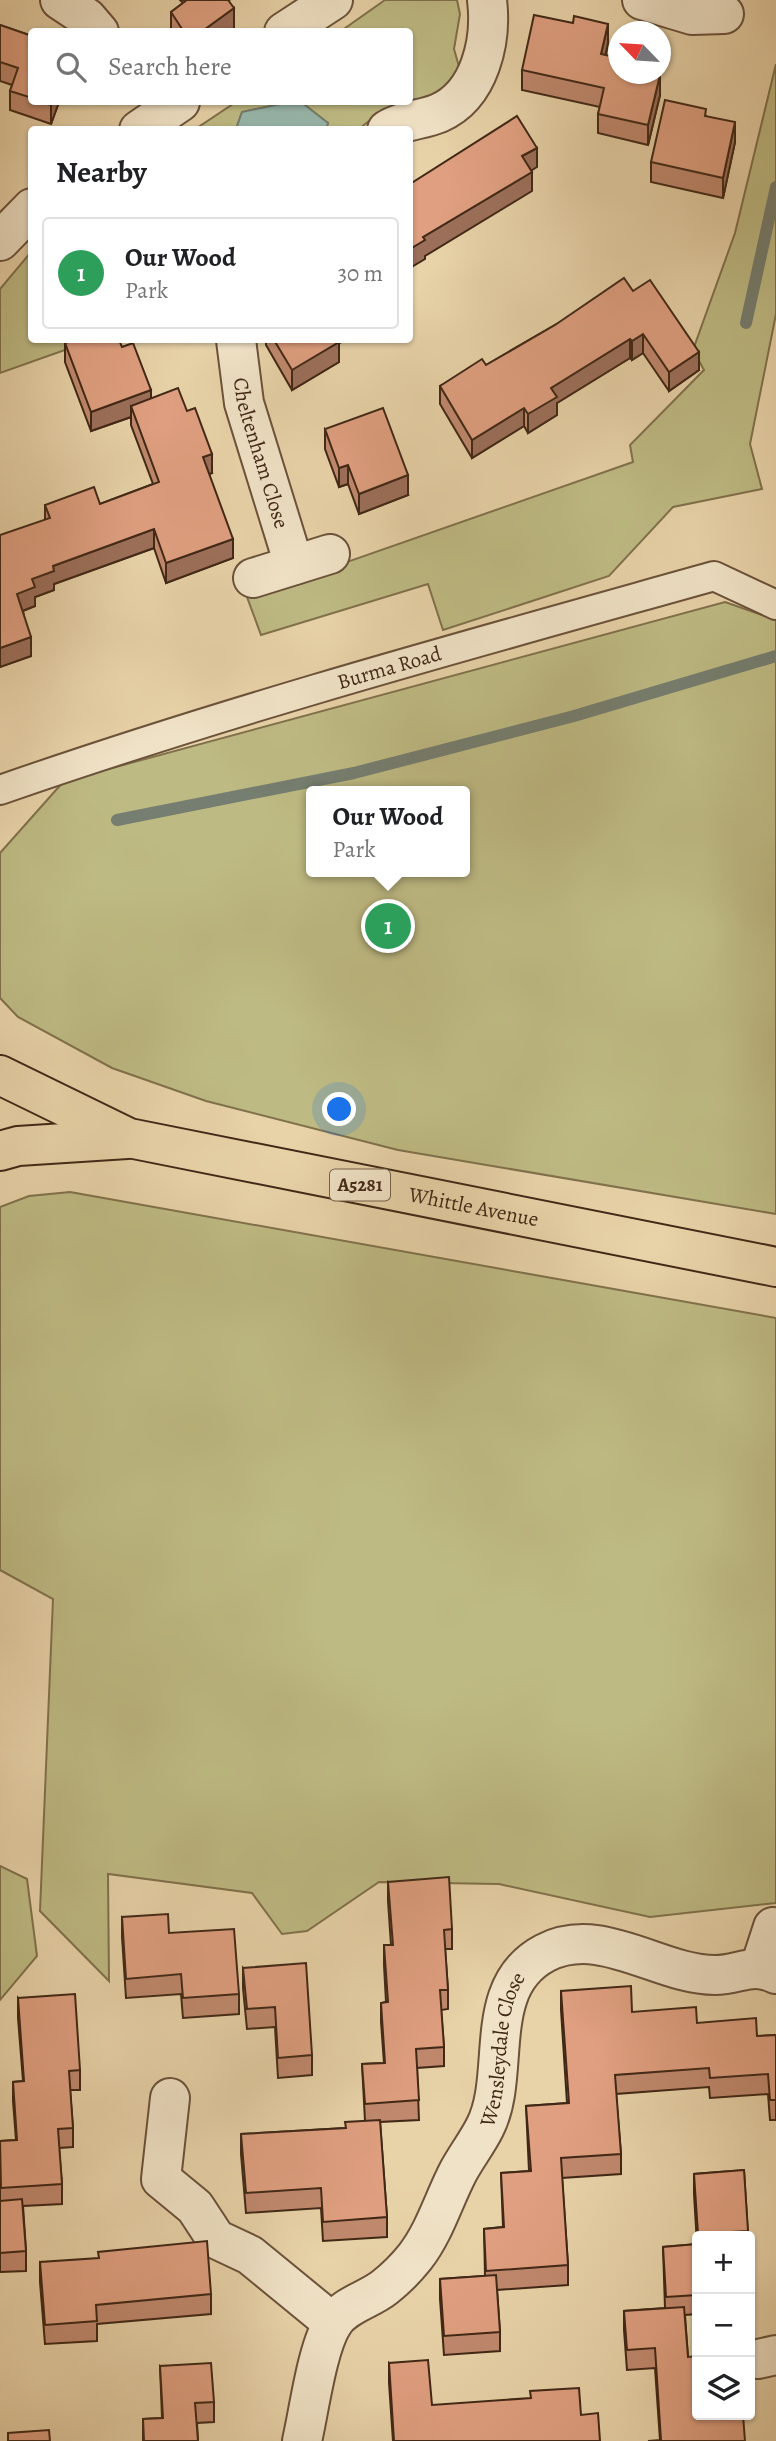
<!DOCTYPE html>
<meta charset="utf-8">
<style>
:root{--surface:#fff;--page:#f2f2f2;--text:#202124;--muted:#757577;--line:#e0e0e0;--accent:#8f2418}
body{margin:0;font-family:Alegreya,serif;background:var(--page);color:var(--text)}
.controls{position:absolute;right:21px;bottom:21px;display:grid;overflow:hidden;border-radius:7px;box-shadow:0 2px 5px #0004}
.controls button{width:63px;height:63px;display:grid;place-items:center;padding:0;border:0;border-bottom:2px solid var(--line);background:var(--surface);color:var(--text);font:35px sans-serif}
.compass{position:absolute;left:608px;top:21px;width:63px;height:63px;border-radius:50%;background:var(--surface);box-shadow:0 2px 5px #0004;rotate:295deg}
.you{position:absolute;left:340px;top:1110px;width:24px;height:24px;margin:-18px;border:5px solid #fff;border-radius:50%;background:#1a73e8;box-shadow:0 0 0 10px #1a73e833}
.badge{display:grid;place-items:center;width:46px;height:46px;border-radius:50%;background:var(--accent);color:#fff;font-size:23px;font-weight:700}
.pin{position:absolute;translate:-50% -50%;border:4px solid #fff;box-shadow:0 2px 7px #0006}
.popup{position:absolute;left:306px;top:786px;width:164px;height:91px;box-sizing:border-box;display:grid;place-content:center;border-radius:7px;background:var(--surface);filter:drop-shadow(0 2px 5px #0005);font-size:23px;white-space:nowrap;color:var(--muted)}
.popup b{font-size:26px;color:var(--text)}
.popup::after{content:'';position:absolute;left:50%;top:100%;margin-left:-14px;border:14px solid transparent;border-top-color:var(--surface)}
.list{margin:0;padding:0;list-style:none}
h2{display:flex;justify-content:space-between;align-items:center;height:91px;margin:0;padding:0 28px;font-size:30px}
h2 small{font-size:23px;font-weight:400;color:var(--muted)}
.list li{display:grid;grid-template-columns:46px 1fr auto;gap:21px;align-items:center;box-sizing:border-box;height:112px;margin:0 14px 14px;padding:0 14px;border:2px solid var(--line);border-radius:7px}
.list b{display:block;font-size:26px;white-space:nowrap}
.list p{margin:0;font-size:23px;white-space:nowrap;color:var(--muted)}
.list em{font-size:23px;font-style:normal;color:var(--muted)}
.icon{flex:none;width:38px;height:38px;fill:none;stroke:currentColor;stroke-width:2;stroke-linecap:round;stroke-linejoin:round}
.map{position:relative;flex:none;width:776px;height:2441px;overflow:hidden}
.search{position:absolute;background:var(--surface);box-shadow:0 2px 5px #0004;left:28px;top:28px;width:385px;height:77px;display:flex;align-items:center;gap:18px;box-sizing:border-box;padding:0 24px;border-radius:7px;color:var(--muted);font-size:26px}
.panel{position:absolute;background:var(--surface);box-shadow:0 2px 5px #0004;left:28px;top:126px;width:385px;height:217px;border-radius:7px}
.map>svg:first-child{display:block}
.green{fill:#beba83;stroke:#80714c;stroke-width:2;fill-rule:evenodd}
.water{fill:#97b7ac;stroke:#757e70;stroke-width:2}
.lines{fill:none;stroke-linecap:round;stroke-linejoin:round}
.stream{stroke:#757e70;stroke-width:12}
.pedestrian-casing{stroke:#6b523a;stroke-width:32}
.minor-casing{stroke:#6b523a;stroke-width:42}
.primary-casing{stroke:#412816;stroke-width:42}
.pedestrian{stroke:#f0e2c6;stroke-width:28}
.minor{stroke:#f0e2c6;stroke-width:38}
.primary{stroke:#e8d2a8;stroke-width:38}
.wall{fill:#c0896e;stroke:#412816;stroke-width:2}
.shaded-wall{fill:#9c6f5a;stroke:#412816;stroke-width:2}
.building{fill:#df9f80;stroke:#412816;stroke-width:2}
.labels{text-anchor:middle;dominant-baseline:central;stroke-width:5;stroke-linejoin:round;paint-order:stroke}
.shield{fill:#f0e2c6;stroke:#76604b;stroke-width:2}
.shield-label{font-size:19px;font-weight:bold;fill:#412816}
.street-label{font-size:21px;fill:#412816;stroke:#f0e2c6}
</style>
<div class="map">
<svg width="776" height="2441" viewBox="0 0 776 2441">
<rect width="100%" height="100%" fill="#e8d2a8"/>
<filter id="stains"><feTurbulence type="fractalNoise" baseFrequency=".00286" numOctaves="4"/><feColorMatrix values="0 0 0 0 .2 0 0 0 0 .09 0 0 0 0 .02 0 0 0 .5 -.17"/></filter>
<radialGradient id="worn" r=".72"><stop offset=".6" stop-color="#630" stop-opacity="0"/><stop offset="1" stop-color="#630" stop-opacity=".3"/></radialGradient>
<g class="green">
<polygon points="385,0 457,0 460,14 454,49 460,70 441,93 374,117 359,129 326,129 328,123 301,102 410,102 410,32 341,31"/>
<polygon points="776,64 776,314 750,444 762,489 673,507 609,576 443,630 428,584 261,635 247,597 633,462 630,445 704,370 693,350 735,233"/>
<polygon points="236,102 290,102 242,112 236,129 194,130"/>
<polygon points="31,252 32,340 93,340 0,373 0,289"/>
<path d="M725 602 776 620V1214L398 1150 206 1101 112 1068 18 1017 0 998V853L64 781ZM311 791H465V872H311Z"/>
<polygon points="70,1192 776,1318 776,1903 650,1917 499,1884 379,1882 307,1931 282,1934 252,1893 108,1874 109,1981 40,1911 53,1599 0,1570 0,1207 29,1196"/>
<polygon points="0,1866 27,1879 37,1956 0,2000"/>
</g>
<polygon class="water" points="290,102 301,102 328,123 326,129 236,129 242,112"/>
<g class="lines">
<g class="stream">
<polyline points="746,323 776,187"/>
<polyline points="117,820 354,773 574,716 776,656"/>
</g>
<g class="pedestrian-casing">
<g id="pedestrian">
<path id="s1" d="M0 790C235 708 475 643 714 576L776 605"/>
</g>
</g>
<g class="minor-casing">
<g id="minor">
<polyline points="60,0 87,18 99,32"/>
<polyline points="642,0 692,15 724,14"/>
<polyline points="284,32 333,0"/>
<polyline points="139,130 180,102"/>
<path d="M387 130C402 120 423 120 439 113 480 95 492 41 487 0"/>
<polyline points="0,241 32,208"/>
<path id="s2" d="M236 340 244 403 294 565"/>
<polyline points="253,578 330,554"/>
<polyline points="760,1967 773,1927"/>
<polyline points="170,2098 161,2179 195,2207 216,2239 250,2255 333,2323"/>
<polyline points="758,2359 776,2355"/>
<path id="s3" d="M302 2441C309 2411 317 2348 333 2323 344 2305 369 2300 385 2287 395 2279 407 2267 415 2257 435 2231 443 2201 458 2172 466 2157 477 2143 485 2127 512 2074 480 1987 545 1953 601 1924 659 1975 715 1975 740 1975 751 1962 776 1974"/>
</g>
</g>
<g class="primary-casing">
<g id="primary">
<path id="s4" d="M0 1075 129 1138 776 1267"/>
<polyline points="0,1151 18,1146 127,1139"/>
</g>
</g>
<use href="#pedestrian" class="pedestrian"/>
<use href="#minor" class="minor"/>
<use href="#primary" class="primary"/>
</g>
<g class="wall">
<polygon points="180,0 230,0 228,1 234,28 228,32 171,32 171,12 183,3"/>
<polygon points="0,25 32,36 32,102 59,102 51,124 10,110 10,91 12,85 0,81"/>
<polygon points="608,43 606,55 660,95 648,145 598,133 598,114 600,107 522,90 522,70"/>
<polygon points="706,116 735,142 723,198 651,182 651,162"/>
<polygon points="633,291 699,370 669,391 643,353 632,360 630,358 557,403 557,415 528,433 524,426 472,458 440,404 440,386 486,365 555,325"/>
<polygon points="266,340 345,340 339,343 339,362 292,390 266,345"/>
<polygon points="65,343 122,347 151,399 212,473 209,474 233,558 166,583 154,548 54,584 54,590 35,597 35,606 23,611 31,656 0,667 45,520 45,505 100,504 153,484 131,425 131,417 91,431 65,362"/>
<polygon points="325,429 408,495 359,514 348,484 339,487 325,449"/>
<polygon points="388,1882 452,1929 452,1949 445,1949 448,1990 448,2009 441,2010 444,2047 444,2066 417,2068 419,2120 380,2122 387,2217 387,2237 323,2241 321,2208 246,2213 241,2154 241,2134 345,2128 365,2121 362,2064 384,2063 381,2022 381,2003 386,2002 384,1965 384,1945 391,1945 388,1901"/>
<polygon points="122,1917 239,1994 239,2014 183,2018 181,1994 126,1998 122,1937"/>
<polygon points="243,1968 312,2055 312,2075 278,2078 275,2027 247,2029 243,1988"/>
<polygon points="561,1991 632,2012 697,2023 757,2036 776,2035 776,2120 770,2120 768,2094 710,2098 709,2087 616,2094 621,2154 621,2174 562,2178 568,2265 568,2285 497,2290 500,2332 500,2351 444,2355 440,2299 440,2279 485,2276 484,2229 503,2227 501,2173 529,2171 526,2106 567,2103 561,2010"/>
<polygon points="18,1998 80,2070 80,2090 70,2090 73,2128 73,2147 59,2148 62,2184 62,2204 23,2206 26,2251 26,2271 0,2272 0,2141 16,2140 13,2101 13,2082 23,2081 18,2018"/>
<polygon points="744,2170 748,2236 697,2236 697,2314 685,2315 688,2357 697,2415 660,2440 655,2368 627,2370 624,2330 624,2311 665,2308 663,2247 697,2244 694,2194 694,2174"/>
<polygon points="40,2262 211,2294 211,2314 97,2324 97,2341 45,2344 40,2282"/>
<polygon points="389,2363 432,2405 581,2415 600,2441 393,2441 389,2383"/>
<polygon points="160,2366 214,2402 214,2422 197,2423 198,2441 143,2441 143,2419 162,2418"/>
</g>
<g class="shaded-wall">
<polygon points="234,8 234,28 228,32 201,32"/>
<polygon points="608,24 608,43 601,74 601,54"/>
<polygon points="660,75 660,95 648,145 648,125"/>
<polygon points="52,102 59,102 51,124 51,105"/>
<polygon points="735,122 735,142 723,198 723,178"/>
<polygon points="537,148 537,167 522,176 522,156"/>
<polygon points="532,172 532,191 425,256 425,259 410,268 410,281 410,249 423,237"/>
<polygon points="643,334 643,353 632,360 632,341"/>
<polygon points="630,339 630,358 557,403 557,415 528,433 528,414 551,388"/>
<polygon points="331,340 345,340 339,343 339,362 292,390 292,370"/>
<polygon points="699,352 699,370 669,391 669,372"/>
<polygon points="151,390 151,409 131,406 131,417 91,431 91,412"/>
<polygon points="524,408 524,426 472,458 472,440"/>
<polygon points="212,454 212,473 203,476 203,457"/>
<polygon points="348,465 348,484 339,487 339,468"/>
<polygon points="408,475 408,495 359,514 359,494"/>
<polygon points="154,529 154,548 54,584 54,590 35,597 35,606 17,613 17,594 32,579 53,566"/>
<polygon points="233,539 233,558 166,583 166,563"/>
<polygon points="31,637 31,656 0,667 0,648"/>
</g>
<g class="building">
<polygon points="187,0 228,0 234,8 201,32 184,32 171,12"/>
<polygon points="534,15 573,23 574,16 608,24 601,54 619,58 619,74 653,74 660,75 648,125 598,114 604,88 522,70"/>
<polygon points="0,25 32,36 32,98 10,91 18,68 0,62"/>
<polygon points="665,100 706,109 705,116 735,122 723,178 651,162"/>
<polygon points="42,102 52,102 51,105"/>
<polygon points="517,116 537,148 522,156 532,172 423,237 425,240 410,249 410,184"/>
<polygon points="624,278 633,291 650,280 699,352 669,372 643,334 632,341 630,339 551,388 557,397 528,414 524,408 472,440 440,386 482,359 486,365 555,325"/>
<polygon points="74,340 119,340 122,347 133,343 151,390 91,412 65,343"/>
<polygon points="274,340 338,340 339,342 292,370"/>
<polygon points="178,388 187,411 195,408 212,454 203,457 233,539 166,563 154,529 53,566 54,571 32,579 35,587 17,594 31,637 0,648 0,535 50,518 45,505 94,487 100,504 159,482 131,406"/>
<polygon points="383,408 408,475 359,494 348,465 339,468 325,429"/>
<polygon points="449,1877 452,1929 444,1930 448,1990 440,1990 444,2047 416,2049 419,2100 365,2104 362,2064 385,2063 381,2003 388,2002 384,1945 393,1945 388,1882"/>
<polygon points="168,1914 169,1933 234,1929 239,1994 183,1998 181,1974 126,1979 122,1917"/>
<polygon points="306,1963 312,2055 278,2058 275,2007 247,2009 243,1968"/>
<polygon points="631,1986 632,2012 696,2007 697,2023 756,2018 757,2036 776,2035 776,2100 770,2100 768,2074 710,2078 709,2068 615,2075 621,2154 561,2158 568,2265 486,2271 484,2229 504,2227 501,2173 531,2171 526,2106 569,2103 561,1991"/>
<polygon points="75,1994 80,2070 69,2071 73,2128 58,2129 62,2184 1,2188 0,2141 17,2140 13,2082 24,2081 18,1998"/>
<polygon points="380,2120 387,2217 323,2222 321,2188 246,2193 241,2134 346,2128 345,2122"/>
<polygon points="744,2170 748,2231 698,2234 694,2174"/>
<polygon points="22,2199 26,2251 0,2253 0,2201"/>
<polygon points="207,2241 211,2294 96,2305 97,2321 45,2325 40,2262 99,2258 98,2252"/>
<polygon points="697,2244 697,2295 666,2297 663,2247"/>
<polygon points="496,2275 500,2332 444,2336 440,2279"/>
<polygon points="684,2307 688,2357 697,2356 697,2415 743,2415 745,2441 648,2441 661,2440 655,2348 627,2350 624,2311"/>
<polygon points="428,2360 432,2405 531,2398 530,2391 579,2388 581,2415 598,2413 600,2441 394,2441 389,2363"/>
<polygon points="211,2363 214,2402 195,2403 198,2441 144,2441 143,2419 163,2418 160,2366"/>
<polygon points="49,2430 50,2441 8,2441 8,2433"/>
</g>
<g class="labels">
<rect class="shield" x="330" y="1169.5" width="60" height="31" rx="5"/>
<g class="shield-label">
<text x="360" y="1185">A5281</text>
</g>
<g class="street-label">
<text stroke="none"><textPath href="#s2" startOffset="116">Cheltenham Close</textPath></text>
<text stroke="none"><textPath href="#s1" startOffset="408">Burma Road</textPath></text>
<text stroke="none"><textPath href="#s4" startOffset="495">Whittle Avenue</textPath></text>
<text stroke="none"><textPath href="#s3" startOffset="457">Wensleydale Close</textPath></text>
</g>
</g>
<rect width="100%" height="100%" filter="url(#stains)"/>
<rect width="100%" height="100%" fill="url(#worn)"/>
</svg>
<div class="controls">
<button>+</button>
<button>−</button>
<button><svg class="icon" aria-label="layers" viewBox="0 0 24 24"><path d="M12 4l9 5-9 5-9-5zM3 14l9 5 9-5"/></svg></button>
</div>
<svg class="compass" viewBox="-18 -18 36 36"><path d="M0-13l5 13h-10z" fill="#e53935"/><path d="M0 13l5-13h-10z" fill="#757577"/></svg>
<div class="you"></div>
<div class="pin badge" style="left:388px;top:926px;background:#2e9e5b">1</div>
<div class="popup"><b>Our Wood</b>Park</div>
<div class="search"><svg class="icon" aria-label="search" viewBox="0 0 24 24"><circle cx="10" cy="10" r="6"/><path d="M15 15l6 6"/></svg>Search here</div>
<section class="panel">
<h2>Nearby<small></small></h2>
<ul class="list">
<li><span class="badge" style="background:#2e9e5b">1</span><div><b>Our Wood</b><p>Park</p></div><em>30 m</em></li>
</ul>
</section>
</div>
